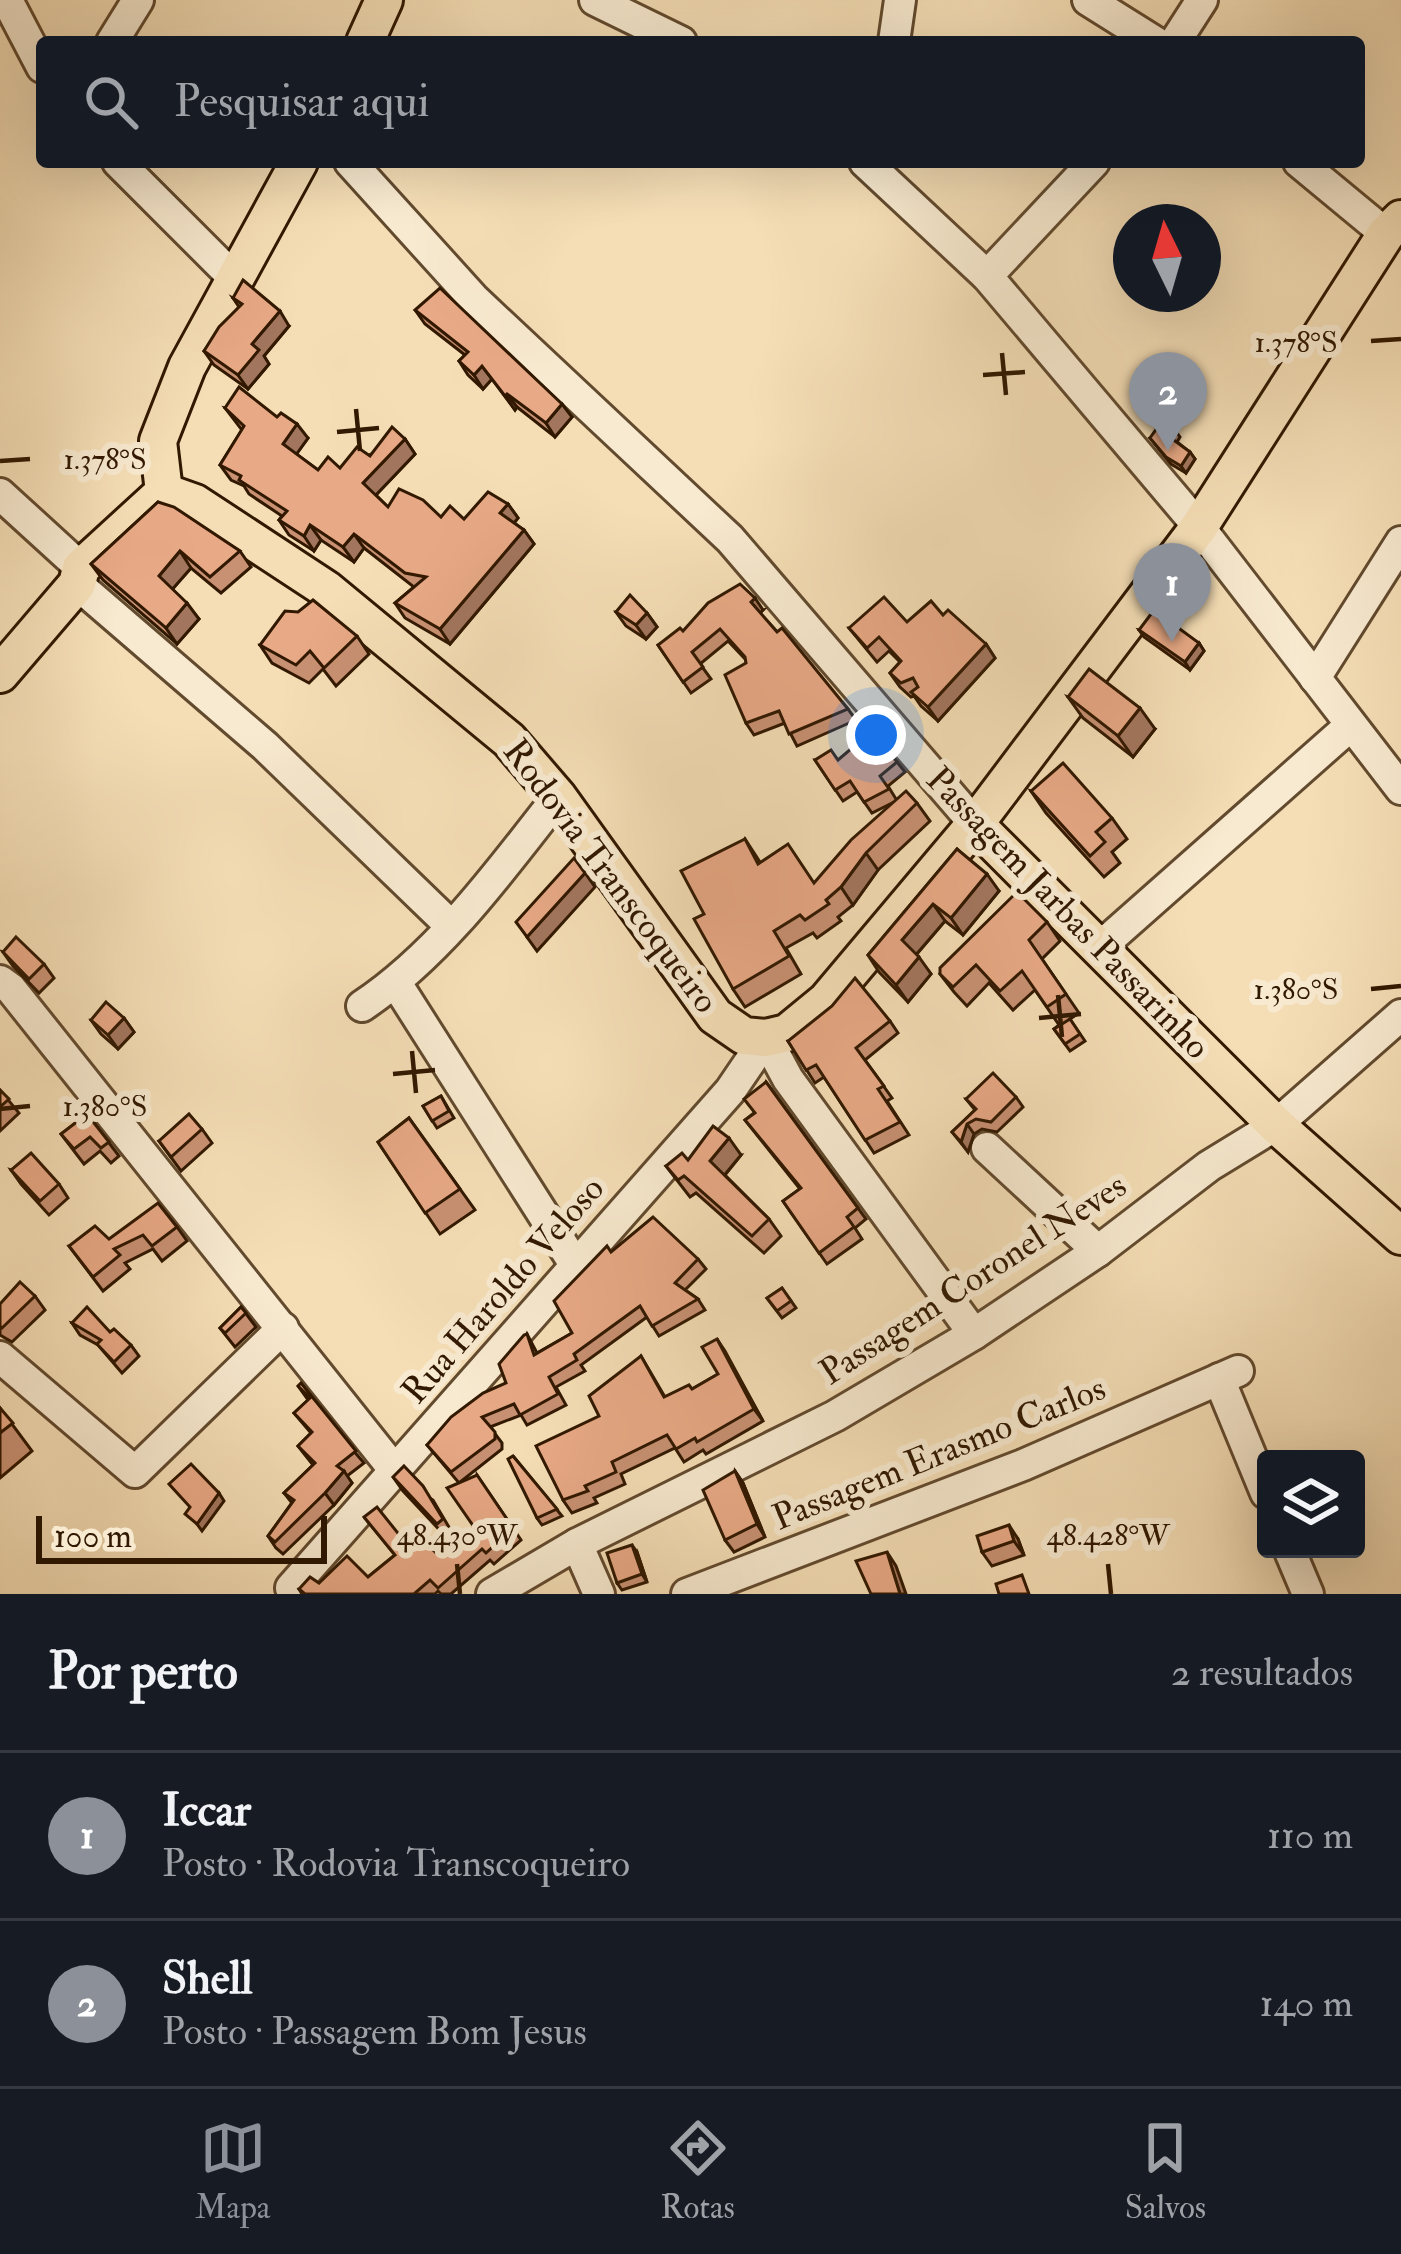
<!DOCTYPE html>
<html lang="pt">
<meta charset="utf-8">
<style>
:root{--surface:#171b24;--page:#242831;--text:#f1f3f6;--muted:#9ea1a6;--line:#363941;--accent:#8c9099}
body{margin:0;font-family:"IM FELL Double Pica",serif;background:var(--page);color:var(--text)}
.controls{position:absolute;right:36px;bottom:36px;display:grid;overflow:hidden;border-radius:12px;box-shadow:0 12px 48px #0002}
.controls button{width:108px;height:108px;display:grid;place-items:center;padding:0;border:0;border-bottom:3px solid var(--line);background:var(--surface);color:var(--text);font:60px sans-serif}
.compass{position:absolute;left:1113px;top:204px;width:108px;height:108px;border-radius:50%;background:var(--surface);box-shadow:0 12px 48px #0002;rotate:355deg}
.scale{position:absolute;left:36px;bottom:30px;width:291px;box-sizing:border-box;padding-left:12px;border:6px solid #311800;border-top:0;font-size:33px;line-height:42px;white-space:nowrap;color:#311800;-webkit-text-stroke:9px #f8ead0;paint-order:stroke}
.you{position:absolute;left:876px;top:735px;width:42px;height:42px;margin:-30px;border:9px solid #fff;border-radius:50%;background:#1a73e8;box-shadow:0 0 0 18px #1a73e833}
.badge{display:grid;place-items:center;width:78px;height:78px;border-radius:50%;background:var(--accent);color:#fff;font-size:39px;font-weight:700}
.pin{position:absolute;translate:-50% -99px;filter:drop-shadow(0 3px 6px #0008)}
.pin::after{content:'';position:absolute;top:63px;width:42px;height:36px;background:inherit;clip-path:polygon(0 0,100% 0,50% 100%)}
.list{margin:0;padding:0;list-style:none}
h2{display:flex;justify-content:space-between;align-items:center;height:156px;margin:0;padding:0 48px;font-size:51px}
h2 small{font-size:39px;font-weight:400;color:var(--muted)}
.list li{display:grid;grid-template-columns:78px 1fr auto;gap:36px;align-items:center;box-sizing:border-box;height:168px;padding:0 48px;border-top:3px solid var(--line)}
.list b{display:block;font-size:45px;white-space:nowrap}
.list p{margin:0;font-size:39px;white-space:nowrap;color:var(--muted)}
.list em{font-size:39px;font-style:normal;color:var(--muted)}
.icon{flex:none;width:66px;height:66px;fill:none;stroke:currentColor;stroke-width:2;stroke-linecap:round;stroke-linejoin:round}
.map{position:relative;flex:none;width:1401px;height:1594px;overflow:hidden}
.search{position:absolute;background:var(--surface);box-shadow:0 12px 48px #0002;left:36px;right:36px;top:36px;height:132px;display:flex;align-items:center;gap:30px;box-sizing:border-box;padding:0 42px;border-radius:12px;color:var(--muted);font-size:45px}
.sheet{height:492px;background:var(--surface)}
nav{display:flex;justify-content:space-around;align-items:center;box-sizing:border-box;height:168px;border-top:3px solid var(--line);background:var(--surface);font-size:33px;color:var(--muted)}
nav a{display:grid;justify-items:center;gap:6px}
nav .on{color:var(--accent)}
.map>svg:first-child{display:block}
.lines{fill:none;stroke-linecap:round;stroke-linejoin:round}
.minor-casing{stroke:#624a2e;stroke-width:36}
.major-casing{stroke:#311800;stroke-width:42}
.minor{stroke:#f8ead0;stroke-width:30}
.major{stroke:#f5deb6;stroke-width:36}
.wall{fill:#c89173;stroke:#311800;stroke-width:3}
.shaded-wall{fill:#a2765e;stroke:#311800;stroke-width:3}
.building{fill:#e8a986;stroke:#311800;stroke-width:3}
.ticks{fill:none;stroke:#311800;stroke-width:4.5}
.labels{text-anchor:middle;dominant-baseline:central;stroke-width:12;stroke-linejoin:round;paint-order:stroke}
.street-label{font-size:36px;fill:#311800;stroke:#f8ead0}
.ticks-label{font-size:30px;text-anchor:middle;fill:#311800;stroke:#f8ead0;stroke-width:12;stroke-linejoin:round;paint-order:stroke}
</style>
<div class="map">
<svg width="1401" height="1594" viewBox="0 0 1401 1594">
<rect width="100%" height="100%" fill="#f5deb6"/>
<filter id="stains"><feTurbulence type="fractalNoise" baseFrequency=".00167" numOctaves="4"/><feColorMatrix values="0 0 0 0 .2 0 0 0 0 .09 0 0 0 0 .02 0 0 0 .5 -.17"/></filter>
<radialGradient id="worn" r=".72"><stop offset=".6" stop-color="#630" stop-opacity="0"/><stop offset="1" stop-color="#630" stop-opacity=".3"/></radialGradient>
<g class="lines">
<g class="minor-casing">
<g id="minor">
<polyline points="7,0 42,67"/>
<polyline points="595,0 681,42"/>
<polyline points="1088,0 1155,42"/>
<polyline points="112,42 138,0"/>
<polyline points="894,42 900,0"/>
<polyline points="1175,42 1202,0"/>
<polyline points="118,162 234,278"/>
<polyline points="350,162 475,300 730,539 975,824"/>
<polyline points="865,162 987,276 1199,527 1401,789"/>
<polyline points="1299,162 1386,234"/>
<polyline points="987,276 1094,162"/>
<polyline points="0,494 81,568"/>
<polyline points="77,584 265,746 450,925"/>
<polyline points="1315,678 1401,542"/>
<polyline points="1099,948 1351,725"/>
<polyline points="0,981 11,989 396,1472"/>
<polyline points="396,983 576,1266"/>
<path d="M362 1006C440 954 500 871 558 797"/>
<polyline points="766,1038 788,1079 974,1334"/>
<polyline points="987,1148 1098,1251"/>
<polyline points="0,1357 135,1472 283,1328"/>
<polyline points="1219,1379 1266,1493"/>
<polyline points="577,1544 599,1594"/>
<polyline points="1289,1549 1308,1594"/>
<polyline points="291,1588 730,1091 766,1038"/>
<polyline points="492,1594 577,1544 835,1416 974,1334 1098,1251 1209,1166 1276,1125 1401,1015"/>
<polyline points="687,1594 1023,1465 1238,1371"/>
</g>
</g>
<g class="major-casing">
<g id="major">
<polyline points="365,42 384,0"/>
<polyline points="164,492 195,503 326,589 509,740 558,797 715,1016 744,1036 766,1038 787,1033 826,1001 975,824 1199,527 1386,234 1401,219"/>
<polyline points="164,492 158,441 187,367 299,162"/>
<polyline points="0,674 77,584 81,568 164,492"/>
<polyline points="975,824 1276,1125 1401,1236"/>
</g>
</g>
<use href="#minor" class="minor"/>
<use href="#major" class="major"/>
</g>
<g class="wall">
<polygon points="233,298 289,326 264,356 269,364 248,389 214,365 204,351 239,307"/>
<polygon points="415,310 572,417 555,437 517,407 515,410 492,379 483,389 468,375 459,361 465,355 425,324"/>
<polygon points="225,408 277,417 308,438 296,454 318,470 340,468 405,439 415,454 376,495 388,507 441,517 464,519 508,504 518,518 514,523 524,530 534,544 450,644 405,618 395,603 414,587 364,548 354,562 321,540 314,551 289,535 279,520 282,516 249,494 244,486 231,480 220,465 242,430"/>
<polygon points="1175,430 1180,437 1177,442 1190,452 1195,459 1186,473 1171,464 1150,438"/>
<polygon points="158,502 240,551 251,567 221,593 191,568 172,589 199,619 177,644 103,580 91,564"/>
<polygon points="763,610 760,613 848,709 856,720 797,746 785,723 754,735 746,723 746,660 728,641 700,664 711,679 691,693 658,645 683,631"/>
<polygon points="616,612 647,613 657,627 646,639 626,626"/>
<polygon points="943,615 986,644 995,658 938,721 921,706 914,696 911,697 900,687 890,673 900,662 889,651 877,662 849,628 907,622"/>
<polygon points="1139,630 1199,643 1204,651 1190,670 1144,637"/>
<polygon points="357,636 369,654 336,686 323,669 309,683 272,663 260,645"/>
<polygon points="1068,697 1155,729 1133,757 1083,718"/>
<polygon points="874,759 897,762 905,772 888,786 896,799 917,803 930,821 878,870 853,905 838,917 841,921 817,938 813,933 786,948 801,974 745,1007 733,989 704,914 745,839 760,862 815,883 894,802 872,813 857,792 843,801 815,760"/>
<polygon points="1031,791 1112,818 1127,839 1112,852 1120,863 1104,877 1046,813"/>
<polygon points="957,849 999,891 963,935 945,921 916,955 931,974 908,1002 879,972 868,955"/>
<polygon points="1047,922 1060,941 1042,959 1079,1013 1070,1019 1085,1041 1070,1051 1054,1029 1059,1025 1035,990 1013,1010 989,983 967,1006 954,992 940,974"/>
<polygon points="3,952 44,964 54,978 39,993 13,966"/>
<polygon points="124,1018 134,1032 118,1049 101,1034 91,1020"/>
<polygon points="890,1021 898,1033 865,1060 892,1098 887,1101 909,1135 874,1153 824,1077 815,1083 788,1041"/>
<polygon points="766,1082 866,1219 855,1228 862,1239 827,1264 783,1201 800,1189 745,1120 754,1113"/>
<polygon points="0,1090 19,1113 0,1131"/>
<polygon points="441,1096 454,1118 437,1128 423,1106"/>
<polygon points="1016,1097 1023,1107 997,1132 982,1129 974,1134 968,1152 952,1132 975,1110 966,1099"/>
<polygon points="87,1114 119,1156 111,1163 100,1151 84,1164 61,1134"/>
<polygon points="409,1118 475,1210 440,1234 378,1142"/>
<polygon points="202,1129 212,1143 181,1171 159,1141"/>
<polygon points="741,1155 725,1175 769,1219 781,1236 764,1253 696,1193 690,1197 666,1166 688,1160"/>
<polygon points="11,1170 59,1184 68,1198 49,1215 21,1184"/>
<polygon points="177,1227 187,1241 162,1261 153,1249 125,1263 130,1269 103,1291 69,1246"/>
<polygon points="611,1252 698,1259 706,1269 685,1290 698,1299 705,1310 659,1336 647,1317 581,1365 585,1371 556,1387 566,1405 527,1425 521,1415 490,1427 502,1443 502,1449 459,1483 427,1445 506,1383 527,1334 537,1353 572,1333"/>
<polygon points="782,1288 796,1308 782,1318 767,1298"/>
<polygon points="35,1296 45,1310 12,1342 0,1335 0,1304"/>
<polygon points="241,1307 256,1327 235,1347 220,1328"/>
<polygon points="72,1323 110,1332 131,1345 139,1356 122,1373 98,1345 80,1335"/>
<polygon points="717,1339 763,1421 706,1454 703,1450 684,1462 675,1448 621,1474 625,1484 594,1498 597,1503 572,1513 563,1500 599,1416 641,1356 665,1397 692,1389 718,1374"/>
<polygon points="298,1386 364,1463 347,1476 352,1483 334,1505 283,1554 276,1548 268,1536 292,1503 284,1493 313,1465 298,1446 311,1433 294,1413 308,1400"/>
<polygon points="0,1408 32,1451 0,1478"/>
<polygon points="513,1456 562,1516 542,1525 537,1518"/>
<polygon points="735,1471 743,1483 765,1537 734,1552 725,1540"/>
<polygon points="477,1475 521,1540 494,1564 490,1560 451,1594 441,1594 438,1591 435,1594 302,1594 299,1589 368,1577 395,1555 364,1517 405,1542 435,1552 453,1546 474,1527"/>
<polygon points="393,1477 433,1500 453,1534 447,1538 403,1491"/>
<polygon points="1018,1539 1024,1555 992,1566 982,1552"/>
<polygon points="637,1552 647,1582 622,1590 617,1583"/>
</g>
<g class="shaded-wall">
<polygon points="280,311 289,326 264,356 269,364 248,389 238,375 252,344"/>
<polygon points="482,366 492,379 483,389 474,375"/>
<polygon points="507,394 517,407 515,410 505,396"/>
<polygon points="562,404 572,417 555,437 546,423"/>
<polygon points="297,424 308,438 293,459 283,444"/>
<polygon points="405,439 415,454 374,497 363,483"/>
<polygon points="1190,452 1195,459 1186,473 1181,466"/>
<polygon points="508,504 518,518 510,528 500,513"/>
<polygon points="310,525 321,540 314,551 304,536"/>
<polygon points="524,530 534,544 450,644 440,629"/>
<polygon points="354,534 364,548 354,562 343,547"/>
<polygon points="180,551 191,568 170,592 159,576"/>
<polygon points="755,598 763,610 759,614 751,602"/>
<polygon points="187,603 199,619 177,644 166,628"/>
<polygon points="647,613 657,627 646,639 636,625"/>
<polygon points="1199,643 1204,651 1190,670 1185,662"/>
<polygon points="986,644 995,658 938,721 928,707"/>
<polygon points="1140,708 1155,729 1133,757 1118,736"/>
<polygon points="866,853 878,870 853,905 841,887"/>
<polygon points="585,873 595,887 537,951 527,937"/>
<polygon points="987,874 999,891 963,935 951,918"/>
<polygon points="933,904 945,921 914,957 902,940"/>
<polygon points="919,957 931,974 908,1002 896,985"/>
<polygon points="124,1018 134,1032 118,1049 108,1035"/>
<polygon points="967,1124 974,1134 968,1152 961,1142"/>
<polygon points="729,1138 741,1155 722,1178 710,1161"/>
<polygon points="717,1339 725,1351 763,1421 754,1409"/>
<polygon points="344,1471 352,1483 334,1505 325,1493"/>
<polygon points="735,1471 743,1483 765,1537 757,1524"/>
<polygon points="219,1493 224,1501 202,1531 197,1524"/>
<polygon points="1009,1525 1018,1539 1024,1555 1014,1541"/>
<polygon points="632,1545 637,1552 647,1582 642,1574"/>
<polygon points="887,1552 896,1566 906,1594 900,1594"/>
</g>
<g class="building">
<polygon points="243,280 280,311 252,344 259,350 238,375 204,351 219,327 242,304 233,298"/>
<polygon points="440,288 562,404 546,423 507,394 505,396 482,366 474,375 459,361 468,352 415,310"/>
<polygon points="239,387 277,417 281,413 297,424 283,444 318,470 328,457 340,468 357,447 370,456 392,427 405,439 363,483 388,507 399,489 423,500 441,517 450,506 464,519 488,492 508,504 500,513 524,530 440,629 395,603 426,577 405,573 354,534 343,547 310,525 304,536 279,520 287,511 239,480 241,476 220,465 244,426 225,408"/>
<polygon points="1162,421 1175,430 1171,438 1190,452 1181,466 1166,457 1150,438"/>
<polygon points="158,502 174,507 240,551 210,577 180,551 159,576 187,603 166,628 91,564"/>
<polygon points="740,584 755,598 751,602 777,632 782,628 848,709 789,734 779,711 746,723 725,675 746,663 745,657 720,629 692,652 703,667 683,682 658,645 680,628 683,631 708,603"/>
<polygon points="630,595 647,613 636,625 616,612"/>
<polygon points="884,597 907,622 931,601 943,615 948,610 986,644 928,707 911,692 918,687 913,678 901,683 890,673 901,661 879,637 867,648 849,628"/>
<polygon points="313,600 357,636 324,668 310,651 296,665 260,645 285,611 298,612"/>
<polygon points="1154,610 1199,643 1185,662 1139,630"/>
<polygon points="1089,669 1140,708 1118,736 1068,697"/>
<polygon points="859,742 874,759 886,748 897,762 880,776 889,789 864,802 850,781 835,790 815,760 831,750 838,760"/>
<polygon points="1063,763 1112,818 1096,832 1105,842 1090,856 1031,791"/>
<polygon points="906,791 917,803 866,853 841,887 826,900 829,904 805,920 800,915 774,931 789,956 733,989 694,919 704,914 681,871 745,839 758,864 788,844 814,883 851,840"/>
<polygon points="957,849 987,874 951,918 933,904 902,940 919,957 896,985 868,955"/>
<polygon points="574,858 585,873 527,937 516,922"/>
<polygon points="1017,892 1047,922 1029,940 1066,994 1047,1007 1022,971 1000,991 976,965 953,987 940,974 940,968"/>
<polygon points="16,937 44,964 29,979 3,952"/>
<polygon points="855,978 890,1021 856,1048 884,1086 878,1089 900,1122 865,1140 816,1065 806,1070 788,1041 832,1006"/>
<polygon points="106,1002 124,1018 108,1035 91,1020"/>
<polygon points="1070,1019 1080,1034 1065,1044 1054,1029"/>
<polygon points="993,1073 1016,1097 991,1122 976,1119 967,1124 961,1142 952,1132 976,1109 966,1099"/>
<polygon points="766,1082 858,1208 847,1217 854,1227 819,1253 783,1201 801,1188 745,1120 755,1113 744,1099"/>
<polygon points="0,1090 9,1099 0,1107"/>
<polygon points="441,1096 449,1111 432,1121 423,1106"/>
<polygon points="87,1114 109,1142 101,1148 90,1137 74,1149 61,1134"/>
<polygon points="189,1114 202,1129 171,1157 159,1141"/>
<polygon points="409,1118 460,1189 425,1213 378,1142"/>
<polygon points="713,1126 729,1138 710,1161 769,1219 752,1236 684,1176 678,1180 666,1166 682,1153 688,1160"/>
<polygon points="31,1153 59,1184 40,1201 11,1170"/>
<polygon points="158,1203 177,1227 152,1246 143,1235 114,1249 120,1255 93,1277 69,1246 95,1226 109,1239"/>
<polygon points="653,1217 698,1259 675,1283 698,1299 652,1326 640,1306 574,1354 577,1360 549,1377 558,1394 520,1415 514,1404 482,1417 495,1432 495,1439 451,1472 427,1445 451,1417 483,1393 506,1383 499,1364 524,1335 527,1334 534,1355 572,1333 554,1301 607,1246 611,1252"/>
<polygon points="20,1282 35,1296 2,1328 0,1326 0,1304"/>
<polygon points="782,1288 791,1301 777,1311 767,1298"/>
<polygon points="87,1307 110,1332 114,1329 131,1345 114,1362 97,1344 101,1340 72,1323"/>
<polygon points="241,1307 246,1313 225,1333 220,1328"/>
<polygon points="717,1339 754,1409 697,1442 695,1438 676,1449 667,1435 612,1462 616,1472 585,1486 588,1491 563,1500 536,1446 599,1416 589,1396 641,1356 664,1397 689,1385 692,1389 718,1374 702,1347"/>
<polygon points="301,1383 356,1451 337,1466 344,1471 325,1493 275,1542 268,1536 294,1500 284,1493 315,1463 298,1446 312,1432 294,1413 310,1398 298,1386"/>
<polygon points="0,1408 13,1423 0,1433"/>
<polygon points="513,1456 557,1509 537,1518 508,1459"/>
<polygon points="191,1464 219,1493 197,1524 185,1514 190,1507 169,1484"/>
<polygon points="404,1466 423,1486 443,1519 437,1524 393,1477"/>
<polygon points="735,1471 757,1524 725,1540 703,1490"/>
<polygon points="477,1475 513,1528 486,1553 482,1549 438,1588 430,1580 414,1594 305,1594 299,1589 310,1577 319,1583 347,1556 368,1577 395,1555 364,1517 377,1507 405,1542 415,1532 435,1552 447,1540 453,1546 474,1527 447,1488"/>
<polygon points="1009,1525 1014,1541 982,1552 977,1536"/>
<polygon points="632,1545 642,1574 617,1583 607,1553"/>
<polygon points="887,1552 900,1594 871,1594 856,1561"/>
<polygon points="1022,1575 1029,1594 999,1594 996,1584"/>
</g>
<path class="ticks" d="M1371 341 1401 339M1002 353 1006 395M983 375 1025 372M356 409 360 451M337 432 379 428M0 461 30 459M1371 989 1401 986M1058 995 1062 1037M1039 1018 1081 1014M412 1051 416 1093M393 1074 435 1070M0 1109 30 1106M457 1564 460 1594M1108 1564 1111 1594"/>
<g class="labels">
<g class="street-label">
<text transform="translate(611 876) rotate(53)">Rodovia Transcoqueiro</text>
<text transform="translate(1068 913) rotate(46)">Passagem Jarbas Passarinho</text>
<text transform="translate(973 1279) rotate(-33)">Passagem Coronel Neves</text>
<text transform="translate(503 1290) rotate(-49)">Rua Haroldo Veloso</text>
<text transform="translate(939 1453) rotate(-22)">Passagem Erasmo Carlos</text>
</g>
</g>
<g class="ticks-label">
<text x="1296" y="352">1.378°S</text>
<text x="105" y="469">1.378°S</text>
<text x="1296" y="999">1.380°S</text>
<text x="105" y="1116">1.380°S</text>
<text x="457" y="1545">48.430°W</text>
<text x="1108" y="1545">48.428°W</text>
</g>
<rect width="100%" height="100%" filter="url(#stains)"/>
<rect width="100%" height="100%" fill="url(#worn)"/>
</svg>
<div class="controls">
<button><svg class="icon" aria-label="layers" viewBox="0 0 24 24"><path d="M12 4l9 5-9 5-9-5zM3 14l9 5 9-5"/></svg></button>
</div>
<svg class="compass" viewBox="-18 -18 36 36"><path d="M0-13l5 13h-10z" fill="#e53935"/><path d="M0 13l5-13h-10z" fill="#9ea1a6"/></svg>
<div class="scale">100 m</div>
<div class="you"></div>
<div class="pin badge" style="left:1172px;top:642px">1</div>
<div class="pin badge" style="left:1168px;top:451px">2</div>
<div class="search"><svg class="icon" aria-label="search" viewBox="0 0 24 24"><circle cx="10" cy="10" r="6"/><path d="M15 15l6 6"/></svg>Pesquisar aqui</div>
</div>
<section class="sheet">
<h2>Por perto<small>2 resultados</small></h2>
<ul class="list">
<li><span class="badge">1</span><div><b>Iccar</b><p>Posto · Rodovia Transcoqueiro</p></div><em>110 m</em></li>
<li><span class="badge">2</span><div><b>Shell</b><p>Posto · Passagem Bom Jesus</p></div><em>140 m</em></li>
</ul>
</section>
<nav>
<a class="on"><svg class="icon" aria-label="map" viewBox="0 0 24 24"><path d="M3 6l6-2 6 2 6-2v14l-6 2-6-2-6 2zM9 4v14M15 6v14"/></svg>Mapa</a>
<a><svg class="icon" aria-label="directions" viewBox="0 0 24 24"><path d="M12 3l9 9-9 9-9-9zM9 14v-3h6M13 9l2 2-2 2"/></svg>Rotas</a>
<a><svg class="icon" aria-label="saved" viewBox="0 0 24 24"><path d="M7 4h10v16l-5-4-5 4z"/></svg>Salvos</a>
</nav>
